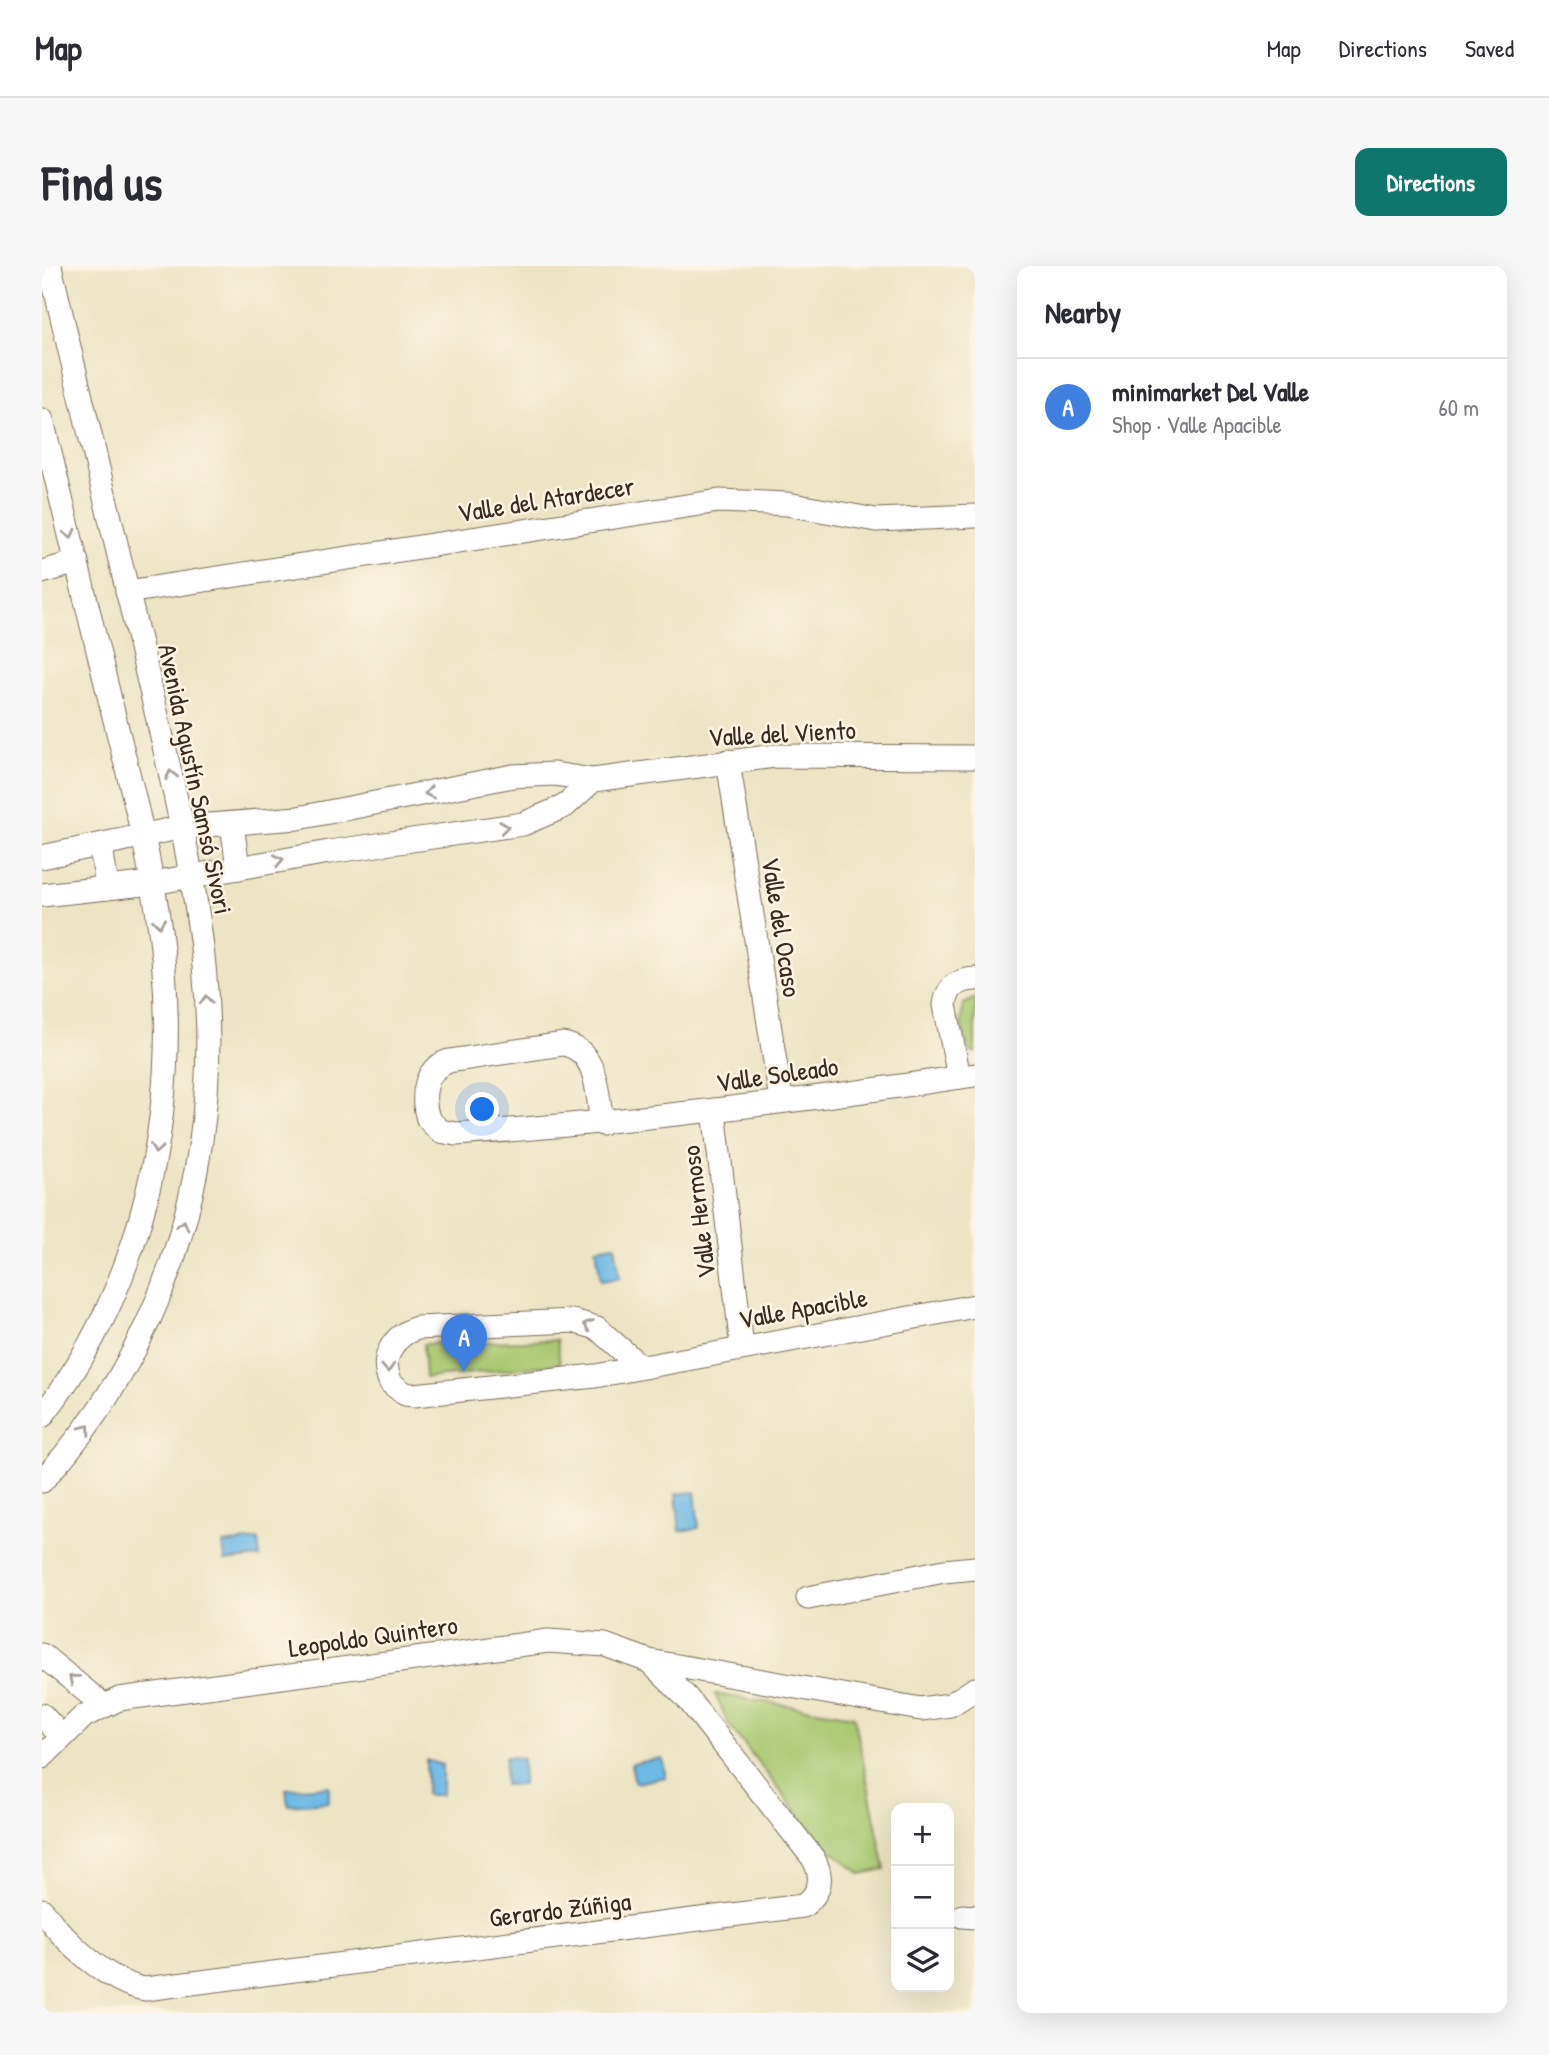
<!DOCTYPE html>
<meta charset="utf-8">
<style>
:root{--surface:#fff;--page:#f7f7f7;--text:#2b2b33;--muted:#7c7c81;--line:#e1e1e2;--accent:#0f766e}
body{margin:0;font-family:"Patrick Hand",sans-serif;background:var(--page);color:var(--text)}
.controls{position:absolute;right:21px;bottom:21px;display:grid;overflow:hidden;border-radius:14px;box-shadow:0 7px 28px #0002}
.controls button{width:63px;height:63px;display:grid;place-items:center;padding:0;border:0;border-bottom:2px solid var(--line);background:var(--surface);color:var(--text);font:35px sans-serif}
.you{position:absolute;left:441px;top:844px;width:24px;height:24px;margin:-18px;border:5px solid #fff;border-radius:50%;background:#1a73e8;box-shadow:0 0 0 10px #1a73e833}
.badge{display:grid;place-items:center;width:46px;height:46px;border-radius:50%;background:var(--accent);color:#fff;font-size:23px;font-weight:700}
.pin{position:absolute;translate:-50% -58px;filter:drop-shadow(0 2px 4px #0008)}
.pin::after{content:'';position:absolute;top:37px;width:24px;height:21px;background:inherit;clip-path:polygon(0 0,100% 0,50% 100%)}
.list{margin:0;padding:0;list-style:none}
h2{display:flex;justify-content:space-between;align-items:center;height:91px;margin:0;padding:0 28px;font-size:30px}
h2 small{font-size:23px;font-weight:400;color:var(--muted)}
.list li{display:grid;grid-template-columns:46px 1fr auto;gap:21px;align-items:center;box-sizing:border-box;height:98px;padding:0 28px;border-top:2px solid var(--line)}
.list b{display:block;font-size:26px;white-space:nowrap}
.list p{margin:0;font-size:23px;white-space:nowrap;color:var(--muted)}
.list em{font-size:23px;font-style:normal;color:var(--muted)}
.icon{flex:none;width:38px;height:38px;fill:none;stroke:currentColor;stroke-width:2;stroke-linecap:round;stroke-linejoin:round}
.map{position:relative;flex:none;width:933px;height:1747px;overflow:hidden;border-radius:14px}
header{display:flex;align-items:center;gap:42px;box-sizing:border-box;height:98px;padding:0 35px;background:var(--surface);border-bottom:2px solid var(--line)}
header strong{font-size:33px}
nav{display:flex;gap:38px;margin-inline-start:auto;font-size:24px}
.intro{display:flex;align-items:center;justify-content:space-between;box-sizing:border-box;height:168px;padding:0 42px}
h1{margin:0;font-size:49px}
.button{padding:18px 32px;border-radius:14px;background:var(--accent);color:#fff;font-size:24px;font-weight:700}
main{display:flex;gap:42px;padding:0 42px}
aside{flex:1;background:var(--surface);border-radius:14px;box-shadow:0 7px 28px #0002}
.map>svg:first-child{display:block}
.green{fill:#a8c870;stroke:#727947;stroke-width:2}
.water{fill:#6dbae6;stroke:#547282;stroke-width:2}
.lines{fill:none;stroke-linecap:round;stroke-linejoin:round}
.street-casing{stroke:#796b58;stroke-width:25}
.street{stroke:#fff;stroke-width:23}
.oneway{stroke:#a79f9a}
.labels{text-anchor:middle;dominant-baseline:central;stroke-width:5;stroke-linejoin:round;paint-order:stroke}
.street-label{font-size:26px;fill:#3b2a1e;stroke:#fcf5e5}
</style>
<header>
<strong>Map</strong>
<nav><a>Map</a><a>Directions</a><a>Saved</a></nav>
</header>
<div class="intro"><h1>Find us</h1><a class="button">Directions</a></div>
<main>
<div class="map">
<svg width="933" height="1747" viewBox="0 0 933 1747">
<rect width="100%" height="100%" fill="#fcf5e5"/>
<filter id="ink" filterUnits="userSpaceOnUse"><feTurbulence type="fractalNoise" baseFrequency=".0143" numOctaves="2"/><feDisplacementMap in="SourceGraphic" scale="14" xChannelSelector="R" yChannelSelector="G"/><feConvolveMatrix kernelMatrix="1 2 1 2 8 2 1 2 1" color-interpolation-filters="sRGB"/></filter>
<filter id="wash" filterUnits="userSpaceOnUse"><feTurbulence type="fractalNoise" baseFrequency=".00686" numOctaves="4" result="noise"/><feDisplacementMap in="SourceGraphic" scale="28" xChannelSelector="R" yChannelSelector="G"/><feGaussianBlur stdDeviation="1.57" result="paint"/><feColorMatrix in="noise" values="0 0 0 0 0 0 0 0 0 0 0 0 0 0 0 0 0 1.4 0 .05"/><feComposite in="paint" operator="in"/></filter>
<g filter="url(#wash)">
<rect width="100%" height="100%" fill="#ece4c4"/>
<g class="green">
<polygon points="933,732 933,787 927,785 919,756 922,738"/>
<polygon points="515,1074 518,1098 383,1112 381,1078"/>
<polygon points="673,1428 812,1450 843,1603 819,1608 781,1578 743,1531 687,1459"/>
</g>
<g class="water">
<polygon points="573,979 578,1012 559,1015 554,982"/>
<polygon points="653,1226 657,1262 638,1265 634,1228"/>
<polygon points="216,1274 218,1291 183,1295 181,1278"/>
<polygon points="463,1491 481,1492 480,1519 462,1519"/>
<polygon points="620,1492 624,1511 593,1517 589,1498"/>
<polygon points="384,1494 400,1499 400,1529 384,1529"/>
<polygon points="287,1520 287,1536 246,1539 244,1523"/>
</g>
</g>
<g filter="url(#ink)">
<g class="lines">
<g class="street-casing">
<g id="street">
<path d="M0 154C24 250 47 346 70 442 90 524 113 606 121 691 136 852 101 1021 0 1150"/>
<polyline points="0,306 35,296"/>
<polyline points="85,326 677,235 745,238 834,254 933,250"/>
<polyline points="686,495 739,834"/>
<polyline points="190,558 196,602"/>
<polyline points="59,580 65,622"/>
<polyline points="0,591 141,561 256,552 471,510 512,508 551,514 733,490 933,491"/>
<polyline points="0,629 111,617 287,586 481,558 523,540 551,514"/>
<path d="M917 811 903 739C905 721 916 714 933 713"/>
<polyline points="672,845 700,1081"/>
<path d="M560 858C555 829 557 784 521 778L407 795C382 803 379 830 386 853L398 865 414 868C588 856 761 835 933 809"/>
<path d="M599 1101 555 1062 531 1055 375 1062C350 1070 337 1093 349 1117L363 1128 372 1129 553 1110 933 1040"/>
<path d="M0 1215C129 1075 181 888 162 700 151 593 124 490 100 386 69 258 38 129 8 0"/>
<polyline points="766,1332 902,1305 933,1302"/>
<polyline points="0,1389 61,1439"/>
<polyline points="0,1449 19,1470"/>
<polyline points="0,1491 42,1450 77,1433 506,1375 563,1379 607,1395 879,1443 908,1439 933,1423"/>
<path d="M0 1644C22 1675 66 1717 103 1723L761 1640C779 1627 782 1611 771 1592L645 1432 607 1395"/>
<polyline points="920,1650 933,1651"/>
</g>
</g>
<use href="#street" class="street"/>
</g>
<defs><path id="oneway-chevron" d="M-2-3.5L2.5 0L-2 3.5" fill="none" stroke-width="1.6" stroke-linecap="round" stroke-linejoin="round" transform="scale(1.75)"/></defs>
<g class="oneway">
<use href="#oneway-chevron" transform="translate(28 268) rotate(76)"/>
<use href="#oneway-chevron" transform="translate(129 509) rotate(-103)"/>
<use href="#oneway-chevron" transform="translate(387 527) rotate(169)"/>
<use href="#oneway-chevron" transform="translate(462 561) rotate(-8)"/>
<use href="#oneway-chevron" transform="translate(237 594) rotate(-11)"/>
<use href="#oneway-chevron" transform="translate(117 657) rotate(83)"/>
<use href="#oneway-chevron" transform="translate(164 734) rotate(-93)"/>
<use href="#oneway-chevron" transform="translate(114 883) rotate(99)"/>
<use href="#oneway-chevron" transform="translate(141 959) rotate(-74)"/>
<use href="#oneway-chevron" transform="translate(546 1059) rotate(-160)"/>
<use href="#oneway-chevron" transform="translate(346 1102) rotate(86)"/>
<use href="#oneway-chevron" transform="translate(44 1163) rotate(-53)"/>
<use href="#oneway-chevron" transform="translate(31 1413) rotate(-141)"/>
</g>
</g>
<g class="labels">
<g class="street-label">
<text transform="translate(504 233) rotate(-9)">Valle del Atardecer</text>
<text transform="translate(740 467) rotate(-3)">Valle del Viento</text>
<text transform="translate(154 513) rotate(78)">Avenida Agustín Samsó Sivori</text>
<text transform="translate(740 661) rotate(81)">Valle del Ocaso</text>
<text transform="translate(735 808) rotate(-8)">Valle Soleado</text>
<text transform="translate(656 946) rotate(-97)">Valle Hermoso</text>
<text transform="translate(761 1042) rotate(-10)">Valle Apacible</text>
<text transform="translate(331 1370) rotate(-8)">Leopoldo Quintero</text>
<text transform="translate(518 1643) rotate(-7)">Gerardo Zúñiga</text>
</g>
</g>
</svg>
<div class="controls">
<button>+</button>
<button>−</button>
<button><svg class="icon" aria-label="layers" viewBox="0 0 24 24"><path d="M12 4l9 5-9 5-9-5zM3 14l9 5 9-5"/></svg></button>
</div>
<div class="you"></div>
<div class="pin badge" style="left:422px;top:1106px;background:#3f7fe0">A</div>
</div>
<aside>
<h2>Nearby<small></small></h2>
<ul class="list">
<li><span class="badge" style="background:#3f7fe0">A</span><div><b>minimarket Del Valle</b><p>Shop · Valle Apacible</p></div><em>60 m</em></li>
</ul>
</aside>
</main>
